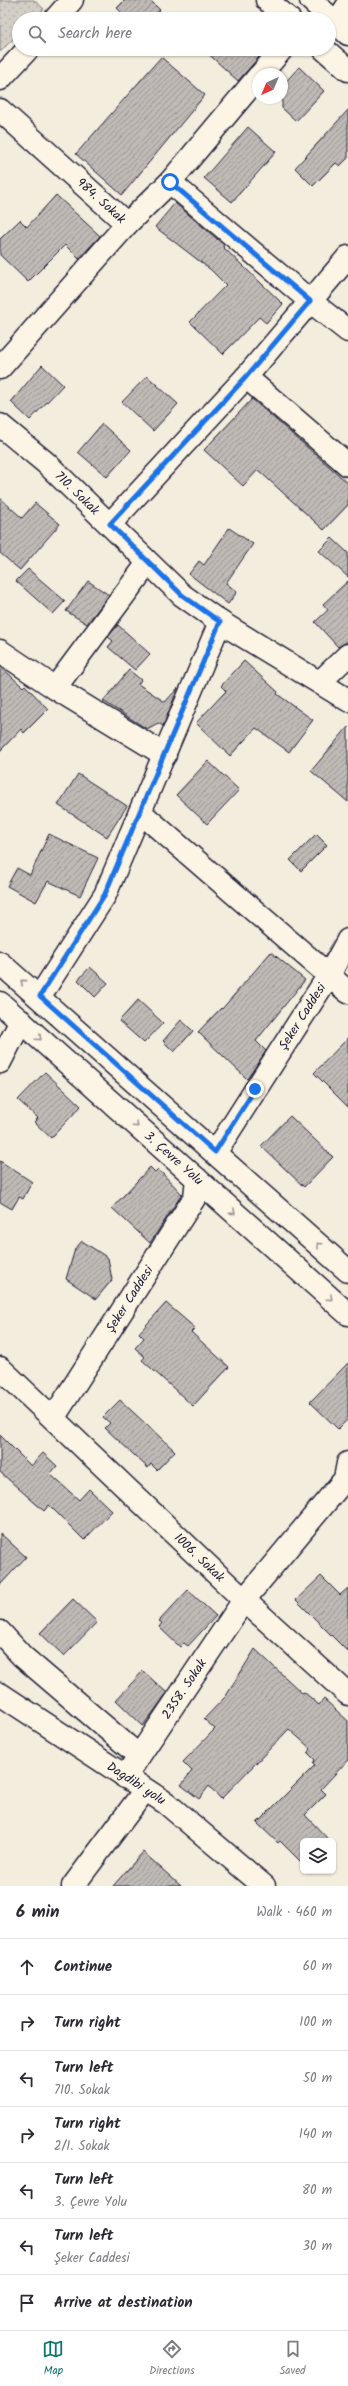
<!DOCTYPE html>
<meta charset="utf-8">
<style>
:root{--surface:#fff;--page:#f7f7f7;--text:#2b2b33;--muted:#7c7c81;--line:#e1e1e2;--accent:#0f766e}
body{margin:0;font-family:Kalam,sans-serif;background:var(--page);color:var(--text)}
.controls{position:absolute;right:12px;bottom:12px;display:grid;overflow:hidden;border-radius:6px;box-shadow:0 1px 3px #0004}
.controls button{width:36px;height:36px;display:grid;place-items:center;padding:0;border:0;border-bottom:1px solid var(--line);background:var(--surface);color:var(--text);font:20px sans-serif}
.compass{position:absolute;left:252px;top:68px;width:36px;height:36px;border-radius:50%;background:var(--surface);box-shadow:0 1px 3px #0004;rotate:224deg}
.stop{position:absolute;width:12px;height:12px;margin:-9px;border:3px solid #1a73e8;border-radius:50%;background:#fff}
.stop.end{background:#1a73e8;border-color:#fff;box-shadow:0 1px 4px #0008}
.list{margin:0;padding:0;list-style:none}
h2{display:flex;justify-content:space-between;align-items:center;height:52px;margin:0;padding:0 16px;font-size:17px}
h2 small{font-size:13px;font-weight:400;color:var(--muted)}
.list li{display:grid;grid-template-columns:26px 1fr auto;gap:12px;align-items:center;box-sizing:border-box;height:56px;padding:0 16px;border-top:1px solid var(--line)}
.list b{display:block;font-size:15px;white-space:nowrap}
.list p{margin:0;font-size:13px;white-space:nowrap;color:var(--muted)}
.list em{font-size:13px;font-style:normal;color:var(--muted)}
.icon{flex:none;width:22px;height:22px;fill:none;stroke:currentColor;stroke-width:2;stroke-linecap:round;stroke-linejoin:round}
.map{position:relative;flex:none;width:348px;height:1886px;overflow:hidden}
.search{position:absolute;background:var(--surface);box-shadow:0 1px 3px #0004;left:12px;right:12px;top:12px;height:44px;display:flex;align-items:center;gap:10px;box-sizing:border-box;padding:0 14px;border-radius:22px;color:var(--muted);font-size:15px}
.sheet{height:444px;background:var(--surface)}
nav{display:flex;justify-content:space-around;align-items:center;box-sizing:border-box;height:56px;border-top:1px solid var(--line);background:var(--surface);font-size:11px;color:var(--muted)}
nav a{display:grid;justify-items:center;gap:2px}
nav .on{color:var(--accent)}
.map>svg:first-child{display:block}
.park{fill:url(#park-dots);stroke:#7b7880}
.building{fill:url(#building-hatch);stroke:#22223b}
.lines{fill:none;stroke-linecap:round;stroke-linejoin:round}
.minor-casing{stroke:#22223b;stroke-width:25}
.major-casing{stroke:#22223b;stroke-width:25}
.minor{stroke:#fcf5e5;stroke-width:22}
.major{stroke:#fcf5e5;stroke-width:22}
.oneway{stroke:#9a9698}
.route{stroke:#1a73e8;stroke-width:5}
.labels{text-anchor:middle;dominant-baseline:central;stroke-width:4;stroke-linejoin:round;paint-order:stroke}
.street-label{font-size:13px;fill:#22223b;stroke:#fcf5e5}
</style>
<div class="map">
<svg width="348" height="1886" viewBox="0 0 348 1886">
<defs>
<pattern id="park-dots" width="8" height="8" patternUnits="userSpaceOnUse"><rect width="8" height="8" fill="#d4cfc6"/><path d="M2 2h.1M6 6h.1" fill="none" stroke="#b6b1ab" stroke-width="1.8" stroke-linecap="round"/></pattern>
<pattern id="building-hatch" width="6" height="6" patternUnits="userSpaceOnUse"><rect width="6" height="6" fill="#bfbab6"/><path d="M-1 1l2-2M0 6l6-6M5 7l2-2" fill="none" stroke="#9b9795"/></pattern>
</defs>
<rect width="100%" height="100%" fill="#f3edde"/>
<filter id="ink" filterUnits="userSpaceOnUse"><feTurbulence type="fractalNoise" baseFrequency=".025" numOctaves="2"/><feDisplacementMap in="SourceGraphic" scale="8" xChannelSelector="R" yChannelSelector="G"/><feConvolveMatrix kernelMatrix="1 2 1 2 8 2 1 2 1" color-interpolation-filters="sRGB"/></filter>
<g filter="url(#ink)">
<polygon class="park" points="0,0 34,0 44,9 34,19 19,19 19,33 0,52"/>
<g class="building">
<polygon points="125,0 150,0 160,10 151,19 128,19 117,8"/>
<polygon points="203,49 266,49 238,81"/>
<polygon points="161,57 205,95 122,195 76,154"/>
<polygon points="299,67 324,91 296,121 282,108 282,86"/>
<polygon points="348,110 348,158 340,166 336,163 313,186 295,168"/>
<polygon points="248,127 276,152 232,202 204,178"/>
<polygon points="56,195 100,236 79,259 65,245 28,282 0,255 0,239 20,220 27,227"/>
<polygon points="175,203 224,245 223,247 283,304 266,323 259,317 223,354 190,322 226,285 211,270 155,227"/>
<polygon points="42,365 63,385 30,420 11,402"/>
<polygon points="147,376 178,404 153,431 122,402"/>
<polygon points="252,399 348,483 348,505 324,530 258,470 243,486 204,450"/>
<polygon points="102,424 131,450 107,477 78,452"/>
<polygon points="0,498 22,518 35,503 60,524 20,570 0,553"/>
<polygon points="229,528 253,544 226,583 237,592 228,604 189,574 199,561 204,565"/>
<polygon points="332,538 348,553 348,577 319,551"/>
<polygon points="28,569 65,601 53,614 16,581"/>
<polygon points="88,581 109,595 87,624 66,611"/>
<polygon points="348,581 348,641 338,647 315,622 328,610 323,604"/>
<polygon points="118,625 150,654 135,670 108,647 113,641 108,637"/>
<polygon points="244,661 278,692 277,694 313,720 289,752 256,728 230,756 196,723 226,691 221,686"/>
<polygon points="0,666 23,687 25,685 48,709 24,733 21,729 0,751"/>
<polygon points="129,670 141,680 138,684 165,702 178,688 163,726 158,723 147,729 103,701"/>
<polygon points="348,727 348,802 311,771"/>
<polygon points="208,761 239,790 207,824 176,795"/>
<polygon points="78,774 127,806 107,837 58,805"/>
<polygon points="49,834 98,858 80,896 48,881 36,902 7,886 17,868 30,875"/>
<polygon points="316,834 327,845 301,871 290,860"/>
<polygon points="271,952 305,980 256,1041 266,1051 247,1079 198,1032 221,1008 222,1009"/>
<polygon points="90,967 108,983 95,997 78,980"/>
<polygon points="138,1000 163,1023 144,1043 119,1021"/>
<polygon points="181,1020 193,1031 174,1052 163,1041"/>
<polygon points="348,1038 348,1107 314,1073"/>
<polygon points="45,1072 81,1106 51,1138 34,1122 38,1118 18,1100"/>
<polygon points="290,1116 333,1157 304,1187 261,1146"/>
<polygon points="0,1161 32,1182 23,1199 19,1197 12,1209 0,1202"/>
<polygon points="150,1167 155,1172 158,1169 182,1194 150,1243 112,1208"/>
<polygon points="82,1241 108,1258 112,1280 96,1299 66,1279 75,1249"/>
<polygon points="166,1303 195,1328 191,1332 229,1367 193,1406 142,1360 145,1357 135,1348 144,1338 139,1333"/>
<polygon points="348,1363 348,1419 338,1429 310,1402"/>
<polygon points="120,1400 175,1451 157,1470 151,1464 148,1468 105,1428 110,1423 103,1417"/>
<polygon points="0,1435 31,1466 43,1453 57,1466 50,1474 79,1500 89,1489 112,1511 84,1540 49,1505 44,1511 0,1472"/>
<polygon points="0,1533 26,1557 0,1585"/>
<polygon points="321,1576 340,1595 348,1588 348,1652 296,1600"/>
<polygon points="188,1590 216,1616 188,1646 184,1643 180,1647 159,1627 162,1623 159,1621"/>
<polygon points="73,1599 97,1622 64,1656 40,1633"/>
<polygon points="255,1649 302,1693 304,1692 319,1705 324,1699 348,1721 348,1760 321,1789 326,1794 305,1815 330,1841 303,1841 303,1864 280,1841 278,1843 257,1823 315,1765 313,1763 315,1760 308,1753 311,1749 289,1729 221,1799 209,1786 199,1799 181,1785 192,1771 183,1762 215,1729 204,1719 226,1696"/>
<polygon points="143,1671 167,1693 143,1726 116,1700"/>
<polygon points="143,1852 181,1886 113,1886"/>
</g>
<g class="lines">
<g class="minor-casing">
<g id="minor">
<polyline points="55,19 72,0"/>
<polyline points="336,23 348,5"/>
<polyline points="261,74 282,49"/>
<polyline points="0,79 28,49"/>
<path id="s1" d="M0 110 127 224 170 182 258 77"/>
<polyline points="170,182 310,301 348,331"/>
<polyline points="0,368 127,224"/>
<polyline points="246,377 348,465"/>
<path id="s2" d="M0 425 46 463 182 595 220 622 348 700"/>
<polyline points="110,524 246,377 348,257"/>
<polyline points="0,651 55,688 165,755"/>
<polyline points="320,682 348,655"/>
<polyline points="55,688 148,563"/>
<polyline points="140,812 348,992"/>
<polyline points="40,996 105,895 220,622"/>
<polyline points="0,1062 21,1021"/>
<path id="s3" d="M215 1153 329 975 348 940"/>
<path id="s4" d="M0 1368 244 1600 348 1694"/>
<path id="s5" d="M54 1417 195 1197 197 1179"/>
<polyline points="0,1632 22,1656 139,1756"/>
<path id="s6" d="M0 1694 166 1803 264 1886"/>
<path id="s7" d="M125 1777 244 1600 345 1479 348 1463"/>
<polyline points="73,1886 145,1790"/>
</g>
</g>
<g class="major-casing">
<g id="major">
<polyline points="267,0 289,19"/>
<polyline points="311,0 348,34"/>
<polyline points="324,49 348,70"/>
<polyline points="0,963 348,1271"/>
<path id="s8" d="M0 1003 348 1314"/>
</g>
</g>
<use href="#minor" class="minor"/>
<use href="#major" class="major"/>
</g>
<defs><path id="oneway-chevron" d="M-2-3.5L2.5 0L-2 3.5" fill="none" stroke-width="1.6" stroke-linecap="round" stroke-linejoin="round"/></defs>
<g class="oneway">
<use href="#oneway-chevron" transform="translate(23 982) rotate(-140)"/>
<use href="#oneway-chevron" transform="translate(39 1038) rotate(42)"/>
<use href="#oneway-chevron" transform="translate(136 1125) rotate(42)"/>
<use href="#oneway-chevron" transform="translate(233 1212) rotate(42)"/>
<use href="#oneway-chevron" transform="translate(319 1245) rotate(-138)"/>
<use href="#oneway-chevron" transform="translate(330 1298) rotate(42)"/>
</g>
</g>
<g class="lines" filter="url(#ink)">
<polyline class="route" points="170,182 310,301 246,377 110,524 182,595 220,622 105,894 40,996 215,1152 255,1089"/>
</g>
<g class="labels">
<g class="street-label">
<text stroke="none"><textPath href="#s1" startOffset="136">984. Sokak</textPath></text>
<text stroke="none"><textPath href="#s2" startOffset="103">710. Sokak</textPath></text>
<text stroke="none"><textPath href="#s3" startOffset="162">Şeker Caddesi</textPath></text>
<text stroke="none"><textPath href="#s8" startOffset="233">3. Çevre Yolu</textPath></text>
<text stroke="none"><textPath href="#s5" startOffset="140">Şeker Caddesi</textPath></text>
<text stroke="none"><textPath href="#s4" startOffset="275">1006. Sokak</textPath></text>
<text stroke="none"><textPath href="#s7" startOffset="106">2358. Sokak</textPath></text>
<text stroke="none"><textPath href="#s6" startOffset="163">Dagdibi yolu</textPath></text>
</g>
</g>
</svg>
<div class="controls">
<button><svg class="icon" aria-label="layers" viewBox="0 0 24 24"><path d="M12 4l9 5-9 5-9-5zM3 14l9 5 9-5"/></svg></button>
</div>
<svg class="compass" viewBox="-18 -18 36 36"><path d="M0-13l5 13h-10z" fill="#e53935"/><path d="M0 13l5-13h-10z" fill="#7c7c81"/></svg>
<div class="stop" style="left:170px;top:182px"></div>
<div class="stop end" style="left:255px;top:1089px"></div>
<div class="search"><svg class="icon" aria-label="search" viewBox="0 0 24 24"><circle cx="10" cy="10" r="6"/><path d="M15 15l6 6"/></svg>Search here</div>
</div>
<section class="sheet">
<h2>6 min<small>Walk · 460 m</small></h2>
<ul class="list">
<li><svg class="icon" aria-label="ahead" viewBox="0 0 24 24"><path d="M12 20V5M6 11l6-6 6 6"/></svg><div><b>Continue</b></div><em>60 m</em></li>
<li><svg class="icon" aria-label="right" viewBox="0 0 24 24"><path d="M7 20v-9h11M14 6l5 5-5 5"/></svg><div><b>Turn right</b></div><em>100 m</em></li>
<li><svg class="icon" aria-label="left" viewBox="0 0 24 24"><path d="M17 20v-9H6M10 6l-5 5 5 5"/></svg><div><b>Turn left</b><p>710. Sokak</p></div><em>50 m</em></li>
<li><svg class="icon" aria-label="right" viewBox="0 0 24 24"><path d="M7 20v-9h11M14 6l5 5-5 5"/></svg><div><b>Turn right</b><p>2/1. Sokak</p></div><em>140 m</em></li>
<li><svg class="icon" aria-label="left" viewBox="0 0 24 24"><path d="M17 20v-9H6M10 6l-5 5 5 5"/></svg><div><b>Turn left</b><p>3. Çevre Yolu</p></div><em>80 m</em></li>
<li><svg class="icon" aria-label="left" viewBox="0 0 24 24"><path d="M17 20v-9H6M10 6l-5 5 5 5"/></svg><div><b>Turn left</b><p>Şeker Caddesi</p></div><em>30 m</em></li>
<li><svg class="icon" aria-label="arrive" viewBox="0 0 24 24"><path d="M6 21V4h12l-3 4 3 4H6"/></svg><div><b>Arrive at destination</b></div></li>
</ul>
</section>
<nav>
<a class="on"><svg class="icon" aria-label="map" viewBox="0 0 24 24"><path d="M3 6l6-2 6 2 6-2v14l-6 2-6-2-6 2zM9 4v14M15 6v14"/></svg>Map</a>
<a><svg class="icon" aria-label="directions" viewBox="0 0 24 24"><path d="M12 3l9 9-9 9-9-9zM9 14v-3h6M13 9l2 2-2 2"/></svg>Directions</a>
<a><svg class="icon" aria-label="saved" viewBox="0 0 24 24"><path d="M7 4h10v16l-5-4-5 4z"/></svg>Saved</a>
</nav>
